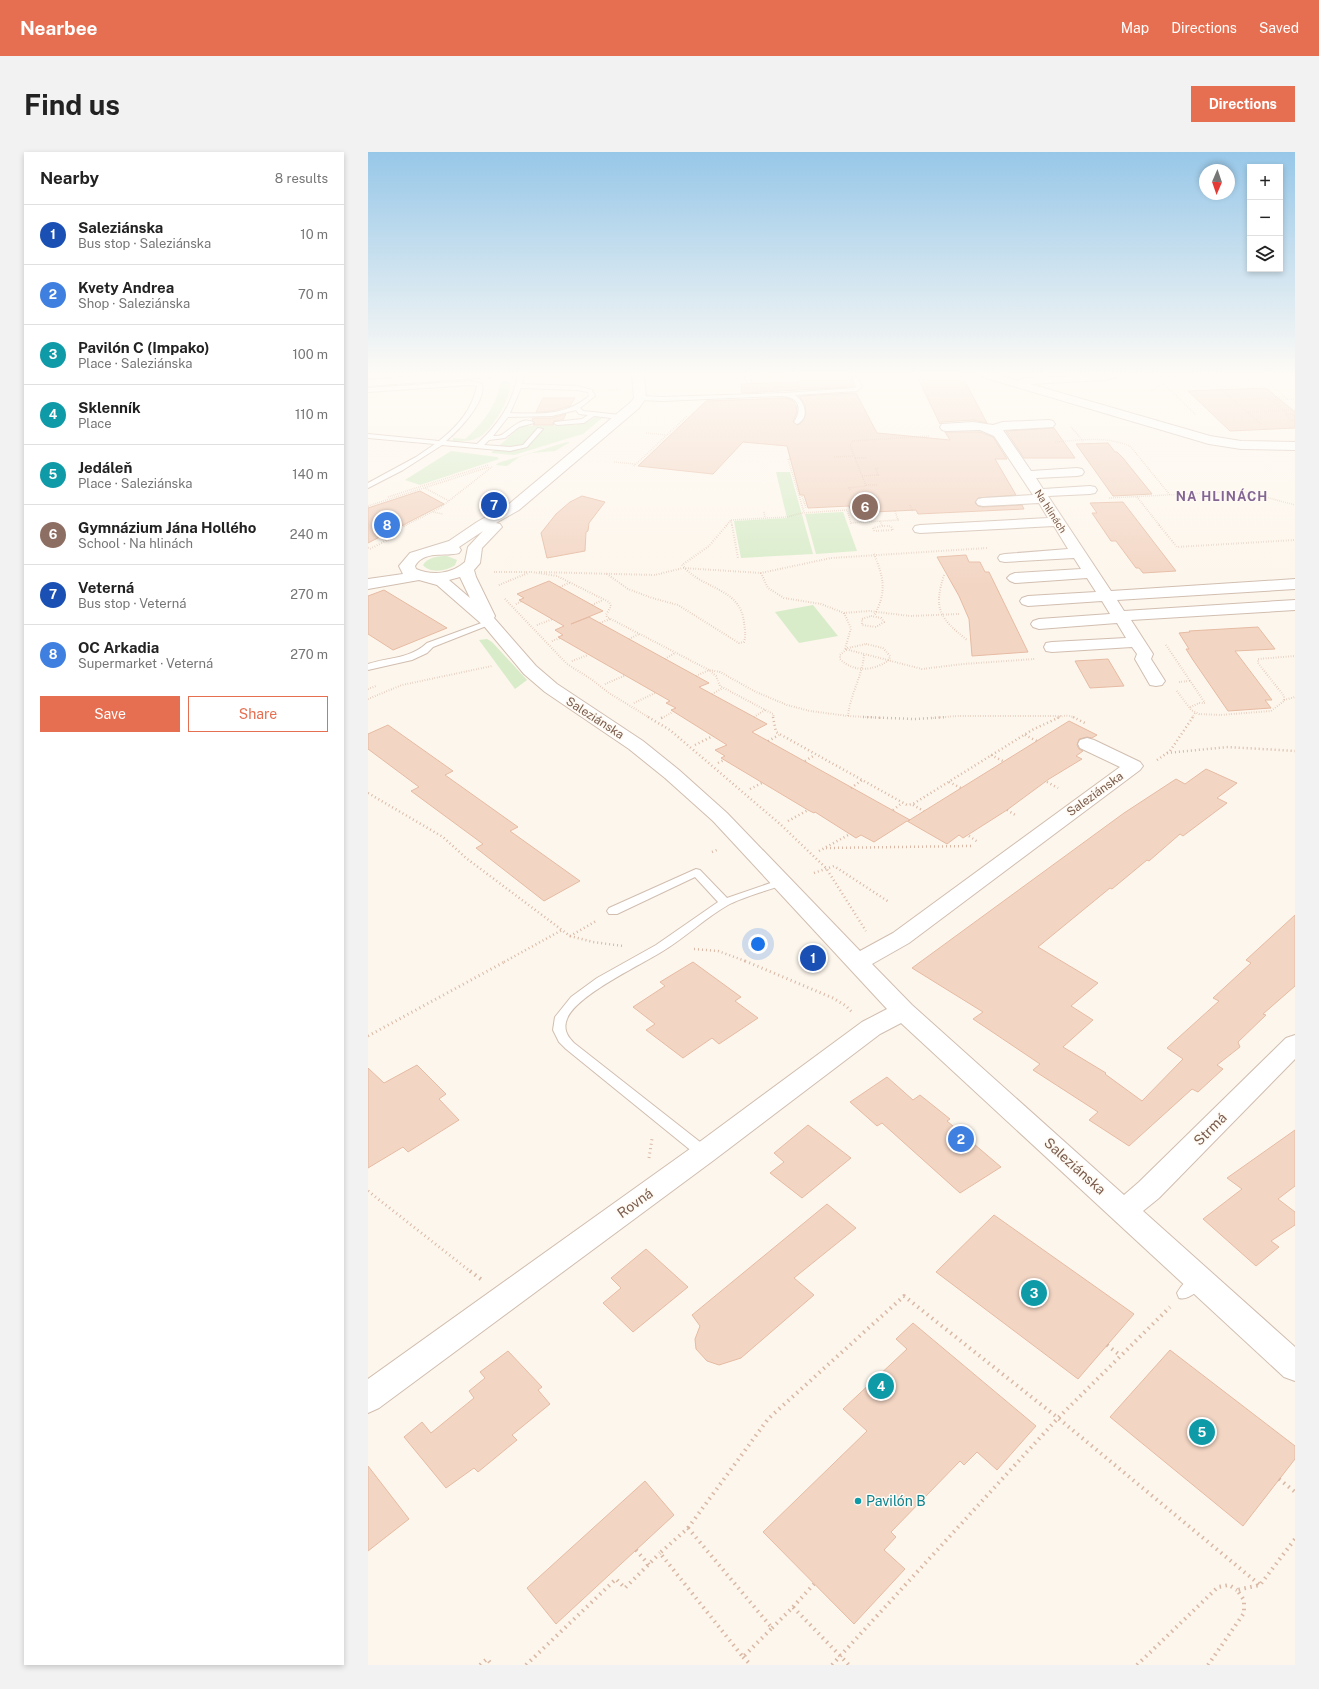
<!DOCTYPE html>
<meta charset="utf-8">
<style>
:root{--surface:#fff;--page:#f2f2f2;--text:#222;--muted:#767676;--line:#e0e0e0;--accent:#e76f51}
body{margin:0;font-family:"Public Sans",sans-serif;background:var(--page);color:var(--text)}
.controls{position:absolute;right:12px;top:12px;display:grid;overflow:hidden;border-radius:0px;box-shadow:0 2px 6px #0003}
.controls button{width:36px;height:36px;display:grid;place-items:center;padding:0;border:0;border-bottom:1px solid var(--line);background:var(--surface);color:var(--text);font:20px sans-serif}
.compass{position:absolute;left:831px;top:12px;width:36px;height:36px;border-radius:50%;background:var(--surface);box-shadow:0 2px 6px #0003;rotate:182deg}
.you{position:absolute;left:390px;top:792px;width:14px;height:14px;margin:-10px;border:3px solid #fff;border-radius:50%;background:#1a73e8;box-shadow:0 0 0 6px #1a73e833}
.badge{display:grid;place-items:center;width:26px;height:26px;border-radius:50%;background:var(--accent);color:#fff;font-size:13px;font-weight:700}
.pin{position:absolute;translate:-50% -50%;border:2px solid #fff;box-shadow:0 1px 4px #0006}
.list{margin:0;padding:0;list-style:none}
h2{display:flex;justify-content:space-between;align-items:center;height:52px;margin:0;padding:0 16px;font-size:17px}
h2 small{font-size:13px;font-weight:400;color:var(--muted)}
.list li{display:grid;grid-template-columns:26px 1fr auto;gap:12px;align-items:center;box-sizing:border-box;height:60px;padding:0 16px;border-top:1px solid var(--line)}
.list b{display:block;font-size:15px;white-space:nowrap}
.list p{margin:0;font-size:13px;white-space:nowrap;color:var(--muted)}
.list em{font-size:13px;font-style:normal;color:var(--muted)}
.actions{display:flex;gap:8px;padding:12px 16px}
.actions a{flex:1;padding:9px 0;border:1px solid var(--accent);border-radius:0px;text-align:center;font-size:14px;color:var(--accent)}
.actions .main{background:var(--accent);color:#fff}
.icon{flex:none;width:22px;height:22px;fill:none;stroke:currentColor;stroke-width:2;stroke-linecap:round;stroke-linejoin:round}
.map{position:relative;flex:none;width:927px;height:1513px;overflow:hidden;border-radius:0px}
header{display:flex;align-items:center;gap:24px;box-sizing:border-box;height:56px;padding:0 20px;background:var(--accent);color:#fff}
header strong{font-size:19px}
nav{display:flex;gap:22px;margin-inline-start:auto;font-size:14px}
.intro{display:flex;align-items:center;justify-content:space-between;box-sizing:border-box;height:96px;padding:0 24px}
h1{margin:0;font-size:28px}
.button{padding:10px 18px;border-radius:0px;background:var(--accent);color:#fff;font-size:14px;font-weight:700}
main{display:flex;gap:24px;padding:0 24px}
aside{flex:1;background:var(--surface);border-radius:0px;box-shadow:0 2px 6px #0003}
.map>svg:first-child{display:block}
.green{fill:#d8ecc9}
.building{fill:#f3d5c3;stroke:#e6bba3}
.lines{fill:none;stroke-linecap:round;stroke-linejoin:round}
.lane-casing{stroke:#d1beb0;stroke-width:2}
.street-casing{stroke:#d1beb0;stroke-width:2}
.path-far4{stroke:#d9b8a5;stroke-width:1.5;stroke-dasharray:0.5 1.5;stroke-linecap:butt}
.path-far3{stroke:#d9b8a5;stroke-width:2;stroke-dasharray:0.5 2;stroke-linecap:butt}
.path-far2{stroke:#d9b8a5;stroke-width:2.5;stroke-dasharray:1 3;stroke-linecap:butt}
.path-far1{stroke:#d9b8a5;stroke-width:3;stroke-dasharray:1 3.5;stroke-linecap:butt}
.path{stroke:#d9b8a5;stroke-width:4;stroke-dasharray:1.5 4.5;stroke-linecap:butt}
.lane{fill:#fff;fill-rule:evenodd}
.street{fill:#fff;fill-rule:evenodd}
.culture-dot{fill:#0f9aa8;stroke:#fffaf3;stroke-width:1.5}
.labels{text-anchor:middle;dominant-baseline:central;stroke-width:3;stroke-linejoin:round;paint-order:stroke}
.far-street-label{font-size:10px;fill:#7a5c4d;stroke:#fffaf3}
.street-label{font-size:12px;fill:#7a5c4d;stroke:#fffaf3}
.far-district-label{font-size:13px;font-weight:bold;letter-spacing:1px;fill:#846695;stroke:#fffaf3}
.near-street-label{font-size:14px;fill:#7a5c4d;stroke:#fffaf3}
.near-culture-label{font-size:14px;fill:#0d838f;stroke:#fffaf3;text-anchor:start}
</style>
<header>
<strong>Nearbee</strong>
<nav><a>Map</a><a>Directions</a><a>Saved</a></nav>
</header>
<div class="intro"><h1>Find us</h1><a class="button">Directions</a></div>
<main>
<aside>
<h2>Nearby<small>8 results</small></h2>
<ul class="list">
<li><span class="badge" style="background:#1a4fb4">1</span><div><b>Saleziánska</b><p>Bus stop · Saleziánska</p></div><em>10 m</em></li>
<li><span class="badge" style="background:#3f7fe0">2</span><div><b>Kvety Andrea</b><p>Shop · Saleziánska</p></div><em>70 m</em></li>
<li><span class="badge" style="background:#0f9aa8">3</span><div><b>Pavilón C (Impako)</b><p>Place · Saleziánska</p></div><em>100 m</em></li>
<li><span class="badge" style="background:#0f9aa8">4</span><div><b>Sklenník</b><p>Place</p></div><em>110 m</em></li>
<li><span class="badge" style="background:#0f9aa8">5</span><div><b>Jedáleň</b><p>Place · Saleziánska</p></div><em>140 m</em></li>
<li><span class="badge" style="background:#8d6e63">6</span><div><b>Gymnázium Jána Hollého</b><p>School · Na hlinách</p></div><em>240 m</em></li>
<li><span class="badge" style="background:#1a4fb4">7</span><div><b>Veterná</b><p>Bus stop · Veterná</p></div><em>270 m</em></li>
<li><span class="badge" style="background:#3f7fe0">8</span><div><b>OC Arkadia</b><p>Supermarket · Veterná</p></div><em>270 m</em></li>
</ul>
<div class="actions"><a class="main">Save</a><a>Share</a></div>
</aside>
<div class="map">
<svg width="927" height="1513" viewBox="0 0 927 1513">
<rect width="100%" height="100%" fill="#fdf6ec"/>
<g class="green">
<path d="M136 227 142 230C145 244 124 277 113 284 105 289 94 290 85 289V286L97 287C115 272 130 252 132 229Z"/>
<polygon points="228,265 234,266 215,282 211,283 146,303 123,301 153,274 207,273 216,271"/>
<polygon points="199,290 202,290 187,299 164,301 151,305 139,314 128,313 130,311"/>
<polygon points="83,299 129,305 131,307 52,333 37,328"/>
<polygon points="408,320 422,320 445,402 373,406 366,369 419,366"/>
<polygon points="475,360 489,399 448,402 437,362"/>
<path d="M79 404 89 408 87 413C79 419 62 422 55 413 60 405 70 404 79 404Z"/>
<polygon points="445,453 470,484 431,491 407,460"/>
<polygon points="119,487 124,490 159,528 147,537 111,488"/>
</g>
<g class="building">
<polygon points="428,222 479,222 485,235 374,241 373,232 431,230"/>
<polygon points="548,222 593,222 619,271 605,268 574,270 572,272"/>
<polygon points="898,236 927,260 927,276 862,279 820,239"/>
<polygon points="488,241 509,281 582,288 577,280 612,280 625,285 639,307 627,307 648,343 610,346 607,351 610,354 615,355 654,353 656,357 550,362 548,358 484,361 481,354 440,356 436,343 432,343 419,294 375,290 345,322 270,314 338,249 419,246 425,249 428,254 429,260 425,270 430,273 434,270 438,262 437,253 431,244"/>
<polygon points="175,246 207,246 202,254 184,259 168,260"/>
<polygon points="198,262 195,268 186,269 185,271 186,273 165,273 167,272 164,268 165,266 184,266"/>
<polygon points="686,276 707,306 656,306 638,279"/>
<polygon points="740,291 747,300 749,300 755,306 784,342 745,344 708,292"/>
<polygon points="52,339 76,352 0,391 0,356"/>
<polygon points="214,344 237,350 221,371 220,379 218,380 217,399 179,406 173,381 188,362 202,350"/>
<polygon points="755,350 808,419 775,421 771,416 768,416 748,389 743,389 724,361 729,361 722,351"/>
<polygon points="598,403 601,410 612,410 617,420 621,420 660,500 604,504 601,467 591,444 569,405"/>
<polygon points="181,429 235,459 203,472 221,465 341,531 331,535 399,572 384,580 542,668 540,669 701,569 729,583 724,586 719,585 711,587 709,593 711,597 715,599 708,604 714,607 681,627 639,658 595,686 591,683 579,692 539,669 506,690 493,683 488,686 447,660 446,661 440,658 353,606 357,604 347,598 359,593 303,558 308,556 298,551 302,549 190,485 195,483 187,478 196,474 151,448 156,446 149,442"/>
<polygon points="16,438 79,476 25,498 0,482 0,444"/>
<polygon points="890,475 907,497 867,499 904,548 897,548 903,556 860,559 825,508 818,497 821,497 811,481 822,480 821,479"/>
<polygon points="740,507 756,534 722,536 707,509"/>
<polygon points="20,573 85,619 77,623 150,675 142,679 212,729 176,749 108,696 115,692 43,639 51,635 0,597 0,582"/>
<polygon points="838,617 869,631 849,646 859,651 815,684 812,682 781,709 779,708 744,737 742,736 670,795 730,831 703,854 725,868 695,895 738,921 737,922 774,949 815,907 799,896 851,849 845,846 883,811 878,808 927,763 927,834 895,862 898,863 870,890 872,895 849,913 855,917 830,940 824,937 761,994 721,968 730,960 665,918 672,912 605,867 615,860 544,816 756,661 808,627 817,632"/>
<polygon points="325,810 373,845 367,849 390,866 351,892 344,886 315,906 278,878 287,872 265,855 297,834 292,830"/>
<polygon points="49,913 78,942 71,947 91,968 40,1000 35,995 0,1016 0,916 16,931"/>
<polygon points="519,925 545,948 552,943 582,967 579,969 633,1015 592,1041 514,971 509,974 482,950"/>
<polygon points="440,973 483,1006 434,1046 402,1021 416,1010 406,1001"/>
<polygon points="927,978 927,1034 910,1047 927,1060 927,1073 903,1089 911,1095 888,1114 835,1067 874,1037 859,1026"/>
<polygon points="459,1052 488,1076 426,1126 446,1143 373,1206 351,1213 339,1209 328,1197 327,1187 332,1174 324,1163"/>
<polygon points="626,1063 766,1162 710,1227 568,1120"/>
<polygon points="278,1097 320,1135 265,1180 235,1151 253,1136 243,1126"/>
<polygon points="545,1171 668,1274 629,1318 609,1300 596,1313 592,1309 523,1380 528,1385 516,1398 537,1417 486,1472 395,1380 499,1279 475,1257 539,1197 528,1187"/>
<polygon points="802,1198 927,1294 927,1307 875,1374 742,1265"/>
<polygon points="140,1199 174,1235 170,1238 182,1252 144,1283 149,1288 110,1320 106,1316 78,1336 36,1285 54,1270 63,1281 106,1246 101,1239 117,1226 112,1220"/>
<polygon points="0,1314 41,1367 0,1399"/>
<polygon points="277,1329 306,1363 188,1472 159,1436"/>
</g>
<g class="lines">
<g class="lane-casing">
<g id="lane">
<path d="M150 222H156L154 232 209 234 224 238 227 244 212 256 215 259 252 263 255 265 252 267 226 264 216 271 189 273 186 271 187 270 214 267 220 263 211 262 208 258 184 264 140 265 125 284C129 284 132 284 135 282 143 277 155 263 166 271L151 275 137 286 121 288 116 293 142 295 155 293 170 276 175 277 159 295 142 299 74 293 35 318 0 336V331L48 305 67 292 0 286V282L71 289C90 274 104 258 109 234L102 233 0 240V236L102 229 114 232C119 249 90 279 78 289L109 292C131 272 145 251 150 222ZM153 236 209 238 220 240 221 244C198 264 171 262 142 261Z"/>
<polygon points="376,222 382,222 383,231 379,231"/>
<polygon points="665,222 672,222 676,227 671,228"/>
<path d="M487 224 490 226 494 235 489 239 427 243C437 250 442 266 429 272L426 270C432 262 433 250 423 246 419 244 414 244 410 244L295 249 272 248 269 246 272 244 295 245 417 241 486 236 488 235 484 226Z"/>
<path d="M119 469H122L126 471 65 495 59 501 44 508 0 518V512C21 505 42 507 59 491Z"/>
<path d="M328 717 332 718 359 746 414 727 419 730 418 732C401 738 374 745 360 753 337 766 318 785 295 799 273 813 208 843 199 867 195 877 199 884 206 891L341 997 343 1001 341 1005 336 1006 331 1005 198 897 191 890 185 878 187 865 203 845 229 826 288 793 350 750 327 725 249 762H241L239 759 241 756Z"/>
<path d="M831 1121 836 1123 838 1127C834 1136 821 1149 811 1146L809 1141C813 1133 822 1124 831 1121Z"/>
</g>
</g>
<g class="street-casing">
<g id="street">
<polygon points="72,222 129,222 124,225 0,234 0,228"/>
<path d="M264 222H276L278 246 271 256 151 358 128 371 132 372 134 375 114 396 112 411 106 418 108 425 127 464 126 466 168 514 189 532 275 589 311 618 359 661 492 799 525 781 752 615 712 596 710 592 712 588 719 586 726 588 772 610 775 614 772 618 541 791 504 812 544 853 756 1043 771 1030 918 886 927 883V907L791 1046 775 1059 927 1195V1229L916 1225 533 871 512 882 346 1008 11 1256 0 1261V1227L326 994 494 870 519 857 345 669 297 626 261 597 177 540 156 522 116 474 69 433 51 428 0 437V427L35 422 31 414 42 401 81 389 109 370 141 352 263 250 266 246ZM115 379 100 395 97 410C84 422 64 424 48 417L47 414C56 398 77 405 91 401L93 398 91 395ZM92 425 102 446 81 428Z"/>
<polygon points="610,222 629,222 650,229 656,226 753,222 752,224 738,228 662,232 842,284 873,289 927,290 927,298 873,297 841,292 611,224"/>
<polygon points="681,268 685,269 687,272 685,275 635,278 663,319 709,316 714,317 716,320 714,323 709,324 668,326 675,337 722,334 727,335 729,338 727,341 722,342 680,344 743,439 927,427 927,437 749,448 756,459 927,448 927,458 763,468 785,502 783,507 797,529 794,533 788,534 782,533 767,507 769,502 764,495 684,500 678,499 676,495 678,491 684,490 758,486 749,471 671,477 665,475 663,472 665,469 671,467 742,462 734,449 660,454 654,452 652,449 654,446 660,444 728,440 719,426 647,431 642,429 639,426 642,423 647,421 713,417 706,406 637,410 632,409 630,406 632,403 637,402 700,397 686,374 552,381 547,380 545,377 547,374 552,373 680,366 671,351 615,354 610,353 608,350 610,347 615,346 665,343 626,284 612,278 578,279 574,278 572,275 574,272 605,270 625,273 635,270"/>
</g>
</g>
<g class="path-far4">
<polyline points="769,222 787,225 852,222"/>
<polyline points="782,222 795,231 828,263"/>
<polyline points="874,222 884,230"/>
<polyline points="837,223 894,273"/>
<polyline points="409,226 408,224 423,223"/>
<polyline points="898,229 920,248"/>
<polyline points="851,235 871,234"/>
<polyline points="240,238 251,237"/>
<polyline points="783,239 795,231"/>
<polyline points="900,246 902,248 927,247"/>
<polyline points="865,248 917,245"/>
<polyline points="905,249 921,263"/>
<polyline points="880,260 927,258"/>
<polyline points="927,265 924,262 918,263 924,269 927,268"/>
<polyline points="703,275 715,289"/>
<polyline points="278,281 298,283"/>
<path d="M687 290C712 288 738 284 762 294L802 343"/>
<polyline points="466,305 486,304"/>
<polyline points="487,306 499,306"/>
<polyline points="422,307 420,307 436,360"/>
<polyline points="246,310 267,312"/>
<polyline points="266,314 319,264"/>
<polyline points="494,324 510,323 508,317 510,316"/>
<polyline points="498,333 510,333"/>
<polyline points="57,336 81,349"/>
<polyline points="482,338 481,336 498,334 482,293 485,289 561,284"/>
<polyline points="434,344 438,356"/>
<polyline points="20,345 120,313"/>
<polyline points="769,345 792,374"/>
<polyline points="741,346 875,339 927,353"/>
<polyline points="542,353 545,360"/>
<polyline points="0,354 121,315"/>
<polyline points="527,359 530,368 532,368"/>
<polyline points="65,360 75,362"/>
<polyline points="396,360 397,365"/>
<polyline points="363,368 364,374"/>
<polyline points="512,369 514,374"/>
<polyline points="36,374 72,356 125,314"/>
<polyline points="358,374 363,368 419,365 434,361 479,358 483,371 530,368"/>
</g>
<g class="path-far3">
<polyline points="364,373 370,406"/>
<polyline points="791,373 809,395 927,388"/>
<polygon points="514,374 523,374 525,378 506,379 505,376"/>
<polyline points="0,396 2,397 27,384 20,382 38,373"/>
<path d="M506 402C516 426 519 440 506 464"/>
<polyline points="126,420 164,420 189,424 241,450 243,454 238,463 239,465 341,518 348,524 352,534 405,562 406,566"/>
<polyline points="171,420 287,423 315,416 393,421 463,406 619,396"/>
<polyline points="393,421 400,436 416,446 453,452 476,461 501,459 542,464 591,462"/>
<path d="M239 422 260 437 284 446 310 453 371 491 376 490C378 484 377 477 376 471 373 435 334 438 314 413L341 394 359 373"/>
<path d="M576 423C565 458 572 466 599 488"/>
<polyline points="131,433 160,421"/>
<polyline points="192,435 203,430"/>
<polyline points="137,447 199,512 223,527 241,541 282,566"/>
<polyline points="148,452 154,449"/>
<polyline points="224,453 235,448"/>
<polyline points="476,461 483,476 477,497 554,517 595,512 667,507"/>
<polygon points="503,464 513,466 516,470 508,475 494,473 494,467"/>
<polyline points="232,471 242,467"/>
<polyline points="169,473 185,467"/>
<polyline points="261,487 271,482"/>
<polyline points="184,489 192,486"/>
<path d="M498 492 515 496 522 504 521 508C506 519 486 521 472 507V503L480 496Z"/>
<polyline points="798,493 837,551 831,551 821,556"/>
<polyline points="297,507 307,501"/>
<polyline points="204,509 220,503"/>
<polyline points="328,524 341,518 352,520 388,540 419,553 442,559 480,564 517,566"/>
<polyline points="811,530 822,529"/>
<polyline points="237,532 256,524"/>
<polyline points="0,537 8,534"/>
<polyline points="809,539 823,558 831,562 852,563 903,559 916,549 916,544 890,511 890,507 927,504"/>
<polyline points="344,542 355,536"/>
<polyline points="0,547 34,533 124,514"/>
<polyline points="916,548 927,545"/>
<polyline points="266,551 287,541"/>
<path d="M480 564C482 543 494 525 496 503"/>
<polyline points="386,565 397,558"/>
<polyline points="294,566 305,560"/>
<polyline points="565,566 589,564 693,564"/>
<path d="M689 566C695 563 702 563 707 566"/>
<polyline points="824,566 827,561"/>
</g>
<g class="path-far2">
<polyline points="280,565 302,578 412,672 458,716 498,779"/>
<polyline points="405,565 408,580 539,653 545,652 664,578 692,565"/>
<polyline points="495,565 546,567 579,565"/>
<polyline points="705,565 717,571"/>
<polyline points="293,566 296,565"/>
<polyline points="657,583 669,589"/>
<polyline points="400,589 411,583"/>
<polyline points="327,593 345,584"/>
<polyline points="799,601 860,595 927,599"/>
<polyline points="623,603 635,609"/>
<polyline points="789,608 802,599 825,565"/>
<polyline points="437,609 447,603"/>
<polyline points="350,611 356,608"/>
<polyline points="581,630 593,636"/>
<polyline points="679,630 690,636"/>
<polyline points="483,636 494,628"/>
<polyline points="382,637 394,631"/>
<polyline points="0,641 75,685 98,706 202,784 228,769"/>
<polyline points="545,653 556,659"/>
<polyline points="525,658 534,651"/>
<polyline points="639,658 649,664"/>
<polyline points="420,669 440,658"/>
<polyline points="601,684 610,690"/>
<polyline points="458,696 603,694"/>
<polyline points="451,699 482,682"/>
<polyline points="344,700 351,697"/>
<polyline points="446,721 466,714 521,750"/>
<polyline points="202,784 225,790 255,794"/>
<polyline points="326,797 350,799 380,810"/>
<polyline points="136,810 194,778"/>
</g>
<g class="path-far1">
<polyline points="377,809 465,846 478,854 484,860"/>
<polyline points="0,884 138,809"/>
<polyline points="281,1006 284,987"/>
<polyline points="0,1039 103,1120"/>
</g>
<g class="path">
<polyline points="102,1119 114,1128"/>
<polyline points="739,1193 753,1204"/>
<polyline points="911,1327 927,1340"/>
<polyline points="320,1376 400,1267 536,1144 690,1266 802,1155"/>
<polygon points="320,1376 404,1476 375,1505 292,1401"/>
<polyline points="268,1398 281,1413"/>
<polyline points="425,1455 446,1432"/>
<polyline points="404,1476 425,1455 481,1513"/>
<polyline points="375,1505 383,1513"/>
<polyline points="112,1513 119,1507 124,1513"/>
<polyline points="158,1513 248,1427 257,1436 292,1401"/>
<polyline points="464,1513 690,1266 892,1433"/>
<polyline points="769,1513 850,1435 861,1433 869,1438"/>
<polyline points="840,1513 876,1461 876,1448 869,1438 892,1433 927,1387"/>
</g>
<use href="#lane" class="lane"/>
<use href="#street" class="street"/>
</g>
<linearGradient id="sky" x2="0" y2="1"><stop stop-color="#97c7e8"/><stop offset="0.51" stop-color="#fefbf6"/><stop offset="1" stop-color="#fefbf6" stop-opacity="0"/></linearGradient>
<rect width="927" height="434" fill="url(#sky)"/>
<circle class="culture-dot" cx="490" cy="1349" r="4"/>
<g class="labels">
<g class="far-street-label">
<text transform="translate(683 359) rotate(57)">Na hlinách</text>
</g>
<g class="street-label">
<text transform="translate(227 566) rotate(33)">Saleziánska</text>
<text transform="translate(727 642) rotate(-36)">Saleziánska</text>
</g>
<g class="far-district-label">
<text x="854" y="344">NA HLINÁCH</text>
</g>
<g class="near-street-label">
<text transform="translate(842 977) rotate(-45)">Strmá</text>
<text transform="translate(707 1014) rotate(42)">Saleziánska</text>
<text transform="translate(267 1051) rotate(-36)">Rovná</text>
</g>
<g class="near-culture-label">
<text x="498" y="1349">Pavilón B</text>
</g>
</g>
</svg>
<div class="controls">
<button>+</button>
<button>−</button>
<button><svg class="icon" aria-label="layers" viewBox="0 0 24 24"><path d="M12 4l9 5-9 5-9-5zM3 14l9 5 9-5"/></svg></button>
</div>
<svg class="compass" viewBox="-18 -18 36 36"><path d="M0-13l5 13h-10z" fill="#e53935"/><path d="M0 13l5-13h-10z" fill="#767676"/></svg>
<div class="you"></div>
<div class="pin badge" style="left:445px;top:806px;background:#1a4fb4">1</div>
<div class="pin badge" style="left:593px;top:987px;background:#3f7fe0">2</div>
<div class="pin badge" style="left:666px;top:1141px;background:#0f9aa8">3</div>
<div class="pin badge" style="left:513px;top:1234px;background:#0f9aa8">4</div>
<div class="pin badge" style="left:834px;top:1280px;background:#0f9aa8">5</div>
<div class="pin badge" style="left:497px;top:355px;background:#8d6e63">6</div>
<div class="pin badge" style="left:126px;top:353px;background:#1a4fb4">7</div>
<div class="pin badge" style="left:19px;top:373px;background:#3f7fe0">8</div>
</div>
</main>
